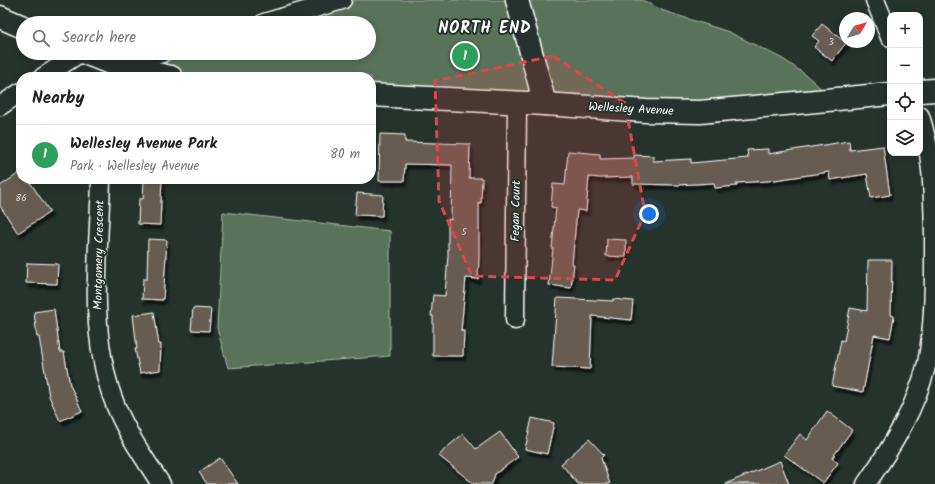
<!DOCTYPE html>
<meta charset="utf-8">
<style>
:root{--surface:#fff;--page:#f6f6f6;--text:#202124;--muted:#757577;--line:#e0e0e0;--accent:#111827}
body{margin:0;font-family:Kalam,sans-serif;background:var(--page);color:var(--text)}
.controls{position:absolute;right:12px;top:12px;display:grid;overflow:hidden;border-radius:8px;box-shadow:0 2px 10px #0003}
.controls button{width:36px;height:36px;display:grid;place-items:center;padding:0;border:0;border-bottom:1px solid var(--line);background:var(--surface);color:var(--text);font:20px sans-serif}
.compass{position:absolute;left:839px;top:12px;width:36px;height:36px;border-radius:50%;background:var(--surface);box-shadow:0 2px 10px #0003;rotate:52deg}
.you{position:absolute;left:649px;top:214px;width:14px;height:14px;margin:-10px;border:3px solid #fff;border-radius:50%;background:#1a73e8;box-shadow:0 0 0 6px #1a73e833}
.badge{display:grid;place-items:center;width:26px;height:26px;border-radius:50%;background:var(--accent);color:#fff;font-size:13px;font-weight:700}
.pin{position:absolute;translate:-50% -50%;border:2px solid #fff;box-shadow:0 1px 4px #0006}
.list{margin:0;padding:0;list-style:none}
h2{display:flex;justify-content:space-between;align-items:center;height:52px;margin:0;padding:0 16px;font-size:17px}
h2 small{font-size:13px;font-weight:400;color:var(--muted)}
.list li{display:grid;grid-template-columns:26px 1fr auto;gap:12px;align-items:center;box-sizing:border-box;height:60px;padding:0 16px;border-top:1px solid var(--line)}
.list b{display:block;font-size:15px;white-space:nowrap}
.list p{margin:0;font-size:13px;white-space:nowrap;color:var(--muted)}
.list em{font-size:13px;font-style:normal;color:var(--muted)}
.icon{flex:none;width:22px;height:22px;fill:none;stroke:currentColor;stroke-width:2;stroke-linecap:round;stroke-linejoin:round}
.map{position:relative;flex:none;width:935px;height:484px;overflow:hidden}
.search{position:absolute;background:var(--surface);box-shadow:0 2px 10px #0003;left:16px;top:16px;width:360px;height:44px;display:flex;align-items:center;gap:10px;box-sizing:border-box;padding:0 14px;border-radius:22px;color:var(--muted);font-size:15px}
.panel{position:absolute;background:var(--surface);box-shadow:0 2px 10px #0003;left:16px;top:72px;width:360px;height:112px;border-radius:16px}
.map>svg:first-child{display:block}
.green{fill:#58735a;stroke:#acb9ac}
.building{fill:#665c51;stroke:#fff;filter:url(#shadow)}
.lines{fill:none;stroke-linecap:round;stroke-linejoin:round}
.minor-casing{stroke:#fff;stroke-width:21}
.tertiary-casing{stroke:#fff;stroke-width:25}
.minor{stroke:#26332d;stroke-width:18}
.tertiary{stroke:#26332d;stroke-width:22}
.marked{fill:#dc4848;fill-opacity:0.2;stroke:#dc4848;stroke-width:3;stroke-dasharray:8 5;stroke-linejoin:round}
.labels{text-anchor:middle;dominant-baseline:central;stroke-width:4;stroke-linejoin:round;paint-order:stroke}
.number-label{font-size:10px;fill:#d9d6d4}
.street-label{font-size:12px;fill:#fff;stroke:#26332d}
.district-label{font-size:16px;font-weight:bold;letter-spacing:1px;fill:#fff;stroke:#26332d}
</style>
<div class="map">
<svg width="935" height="484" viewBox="0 0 935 484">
<defs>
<filter id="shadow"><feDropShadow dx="2.5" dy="4.5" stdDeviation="1" flood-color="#0009"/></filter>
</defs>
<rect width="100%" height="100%" fill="#26332d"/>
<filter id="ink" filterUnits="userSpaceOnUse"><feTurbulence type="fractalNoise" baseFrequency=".025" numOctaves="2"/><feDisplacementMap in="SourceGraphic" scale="8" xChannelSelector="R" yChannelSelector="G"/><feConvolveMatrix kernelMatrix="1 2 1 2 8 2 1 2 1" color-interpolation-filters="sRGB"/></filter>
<g filter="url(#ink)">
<g class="green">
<polygon points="342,0 642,0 664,11 729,32 783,59 806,75 834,100 700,112 371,95 371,77 171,77 118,66 162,53 369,53 369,23 264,23"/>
<polygon points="223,212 390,231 390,356 228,368 217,328"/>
</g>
<g class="building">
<polygon points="822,24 846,43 832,61 814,47 819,41 812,36"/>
<polygon points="380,134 405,135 405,142 470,144 469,178 482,178 481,203 479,202 479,257 478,279 466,278 461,331 464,331 463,356 433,356 433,316 431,316 433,295 445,296 448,255 448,219 451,220 452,165 405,164 404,181 379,181"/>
<polygon points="849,141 850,150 883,146 890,195 871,198 867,174 830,180 829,172 768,181 737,183 737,186 715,188 714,183 677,185 633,184 633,177 600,178 589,177 586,211 577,210 572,264 574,264 571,288 549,285 553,248 552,248 556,208 551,207 553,184 565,185 568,151 600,154 600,159 634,158 634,155 653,156 653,161 691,159 691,163 748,158 747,150 768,149 768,154"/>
<polygon points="21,172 21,179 28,179 50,212 18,233 0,206 0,186"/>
<polygon points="144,179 162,179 160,225 138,224 139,199 143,199"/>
<polygon points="357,193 383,195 382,216 355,215"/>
<polygon points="148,239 167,240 163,300 142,299 143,279 147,279"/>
<polygon points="607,239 626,240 626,257 606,256"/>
<polygon points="868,260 892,260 891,315 894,316 890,338 874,335 863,392 832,386 841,340 844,341 850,308 867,311"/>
<polygon points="27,263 58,264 57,284 26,283"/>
<polygon points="557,298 613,301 613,299 633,301 631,320 592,316 590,369 552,367"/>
<polygon points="193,308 211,309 209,331 191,330"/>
<polygon points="54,309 60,352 64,352 70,385 82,411 60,421 49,396 39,337 37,337 34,312"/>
<polygon points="154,312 159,345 161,344 160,370 140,373 135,349 137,349 133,315"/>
<polygon points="827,411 852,430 832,458 838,463 823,483 784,455 800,434 807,440"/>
<polygon points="532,418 554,423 547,454 525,449"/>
<polygon points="500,432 518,457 495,474 492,484 474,484 439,456 445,449 463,434 476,449"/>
<polygon points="589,439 604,455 601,458 610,484 578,484 561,464"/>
<polygon points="220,458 238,484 207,484 199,472"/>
<polygon points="780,461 789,484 725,484"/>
</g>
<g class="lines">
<g class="minor-casing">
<g id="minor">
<polyline points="875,0 890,37"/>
<polyline points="264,23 342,0"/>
<polyline points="43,77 80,53"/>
<polyline points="115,77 118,66 162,53"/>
<polyline points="0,106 21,92"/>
<path d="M101 179C99 252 88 326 112 396 123 428 143 456 161 484"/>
<polyline points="515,320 517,103"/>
<path d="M866 484C892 447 916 408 927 363 935 322 934 278 934 236 933 195 933 155 920 116"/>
</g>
</g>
<g class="tertiary-casing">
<g id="tertiary">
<polyline points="517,0 545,104"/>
<polyline points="0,17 23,27"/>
<polyline points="85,53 118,66 171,77"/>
<polyline points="920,91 935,90"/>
<polyline points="371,95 545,104 646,111 700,112 890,94"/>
</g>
</g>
<use href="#minor" class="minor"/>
<use href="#tertiary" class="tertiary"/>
</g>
</g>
<path class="marked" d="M553 56 625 103 645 213 615 280 472 276 439 201 435 81Z"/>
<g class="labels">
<g class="number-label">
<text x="831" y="42">3</text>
<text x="21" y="198">86</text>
<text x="464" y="232">5</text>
</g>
<g class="street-label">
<text transform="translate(631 109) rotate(3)">Wellesley Avenue</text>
<text transform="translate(516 211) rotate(-89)">Fegan Court</text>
<text transform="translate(99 255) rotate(-89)">Montgomery Crescent</text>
</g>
<g class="district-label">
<text x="485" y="28">NORTH END</text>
</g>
</g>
</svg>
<div class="controls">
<button>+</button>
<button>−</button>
<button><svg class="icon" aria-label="locate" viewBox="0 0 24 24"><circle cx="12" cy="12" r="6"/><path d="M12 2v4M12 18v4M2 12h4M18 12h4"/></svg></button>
<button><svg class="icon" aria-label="layers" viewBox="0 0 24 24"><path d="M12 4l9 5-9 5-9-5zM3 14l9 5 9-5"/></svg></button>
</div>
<svg class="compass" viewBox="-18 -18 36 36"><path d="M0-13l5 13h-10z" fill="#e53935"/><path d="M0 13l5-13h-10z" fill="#757577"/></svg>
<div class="you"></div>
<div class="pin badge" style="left:465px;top:56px;background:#2e9e5b">1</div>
<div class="search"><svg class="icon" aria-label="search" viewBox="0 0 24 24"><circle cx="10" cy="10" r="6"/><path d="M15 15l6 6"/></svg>Search here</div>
<section class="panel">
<h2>Nearby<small></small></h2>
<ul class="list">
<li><span class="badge" style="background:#2e9e5b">1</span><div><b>Wellesley Avenue Park</b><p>Park · Wellesley Avenue</p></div><em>80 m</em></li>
</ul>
</section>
</div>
